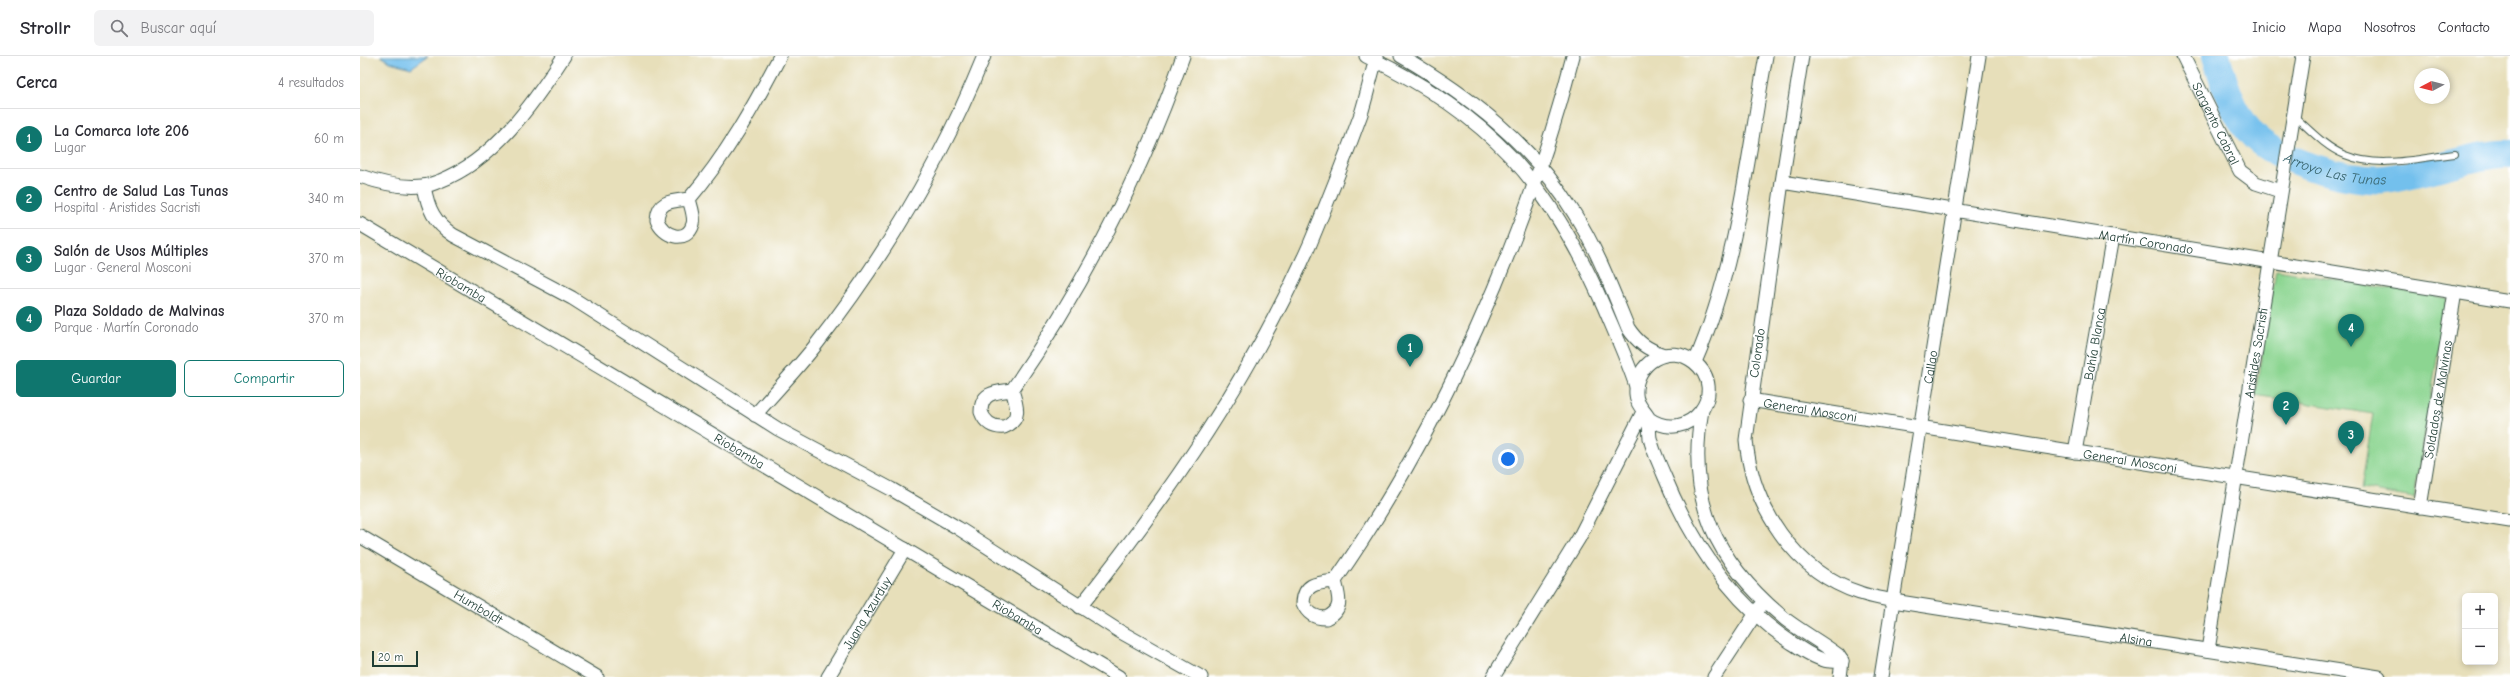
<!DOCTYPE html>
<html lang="es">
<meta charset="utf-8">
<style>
:root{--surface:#fff;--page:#f2f2f3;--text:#2b2b33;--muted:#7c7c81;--line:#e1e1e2;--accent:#0f766e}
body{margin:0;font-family:"Comic Neue",sans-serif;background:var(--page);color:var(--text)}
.controls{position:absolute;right:12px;bottom:12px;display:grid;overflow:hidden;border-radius:6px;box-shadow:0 2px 6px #0003}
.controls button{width:36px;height:36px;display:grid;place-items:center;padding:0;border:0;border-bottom:1px solid var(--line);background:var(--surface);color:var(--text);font:20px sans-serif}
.compass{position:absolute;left:2054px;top:12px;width:36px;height:36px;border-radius:50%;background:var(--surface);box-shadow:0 2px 6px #0003;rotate:263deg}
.scale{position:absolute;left:12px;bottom:10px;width:46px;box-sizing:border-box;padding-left:4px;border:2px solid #1f3d34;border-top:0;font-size:11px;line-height:14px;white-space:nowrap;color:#1f3d34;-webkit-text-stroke:3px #fff;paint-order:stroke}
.you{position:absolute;left:1148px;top:403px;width:14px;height:14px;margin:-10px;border:3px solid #fff;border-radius:50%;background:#1a73e8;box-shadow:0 0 0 6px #1a73e833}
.badge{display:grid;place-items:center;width:26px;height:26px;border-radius:50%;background:var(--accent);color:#fff;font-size:13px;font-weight:700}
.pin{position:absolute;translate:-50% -33px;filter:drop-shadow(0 1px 2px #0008)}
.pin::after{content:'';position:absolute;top:21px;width:14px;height:12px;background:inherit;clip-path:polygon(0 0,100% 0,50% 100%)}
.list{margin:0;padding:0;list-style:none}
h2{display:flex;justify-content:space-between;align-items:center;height:52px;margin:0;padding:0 16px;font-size:17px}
h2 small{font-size:13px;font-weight:400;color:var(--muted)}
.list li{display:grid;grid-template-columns:26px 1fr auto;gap:12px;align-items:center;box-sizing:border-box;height:60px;padding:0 16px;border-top:1px solid var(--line)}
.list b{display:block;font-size:15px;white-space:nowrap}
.list p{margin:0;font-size:13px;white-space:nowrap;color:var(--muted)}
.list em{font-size:13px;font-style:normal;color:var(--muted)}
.actions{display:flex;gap:8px;padding:12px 16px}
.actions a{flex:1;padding:9px 0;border:1px solid var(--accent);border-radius:6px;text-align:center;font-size:14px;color:var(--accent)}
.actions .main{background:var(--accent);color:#fff}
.icon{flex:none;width:22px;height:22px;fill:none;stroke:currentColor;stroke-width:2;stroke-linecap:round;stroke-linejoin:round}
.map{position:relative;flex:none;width:2150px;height:621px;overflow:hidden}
header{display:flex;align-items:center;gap:24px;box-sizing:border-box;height:56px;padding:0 20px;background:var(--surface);border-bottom:1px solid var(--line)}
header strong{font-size:19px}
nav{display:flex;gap:22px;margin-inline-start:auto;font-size:14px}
.search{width:280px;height:36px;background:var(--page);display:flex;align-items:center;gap:10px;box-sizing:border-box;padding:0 14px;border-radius:6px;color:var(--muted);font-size:15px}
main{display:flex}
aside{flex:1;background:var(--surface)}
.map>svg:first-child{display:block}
.green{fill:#8cd591;stroke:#568962}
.water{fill:#73c0ed;stroke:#497e90}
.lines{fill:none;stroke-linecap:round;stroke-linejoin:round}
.river{stroke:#73c0ed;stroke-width:28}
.lane-casing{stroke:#3d5548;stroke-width:8}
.street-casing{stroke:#3d5548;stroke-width:15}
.lane{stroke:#fff;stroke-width:6}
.street{stroke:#fff;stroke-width:13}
.labels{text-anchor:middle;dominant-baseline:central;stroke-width:4;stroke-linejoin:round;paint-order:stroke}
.street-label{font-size:13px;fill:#1f3d34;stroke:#fff}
.water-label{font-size:14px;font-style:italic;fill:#38646c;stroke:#fff}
</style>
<header>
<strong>Strollr</strong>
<div class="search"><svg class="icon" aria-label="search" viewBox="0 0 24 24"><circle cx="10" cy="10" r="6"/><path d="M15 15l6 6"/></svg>Buscar aquí</div>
<nav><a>Inicio</a><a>Mapa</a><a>Nosotros</a><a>Contacto</a></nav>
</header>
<main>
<aside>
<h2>Cerca<small>4 resultados</small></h2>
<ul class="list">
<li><span class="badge">1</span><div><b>La Comarca lote 206</b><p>Lugar</p></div><em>60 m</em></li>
<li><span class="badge">2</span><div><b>Centro de Salud Las Tunas</b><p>Hospital · Aristides Sacristi</p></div><em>340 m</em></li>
<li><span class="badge">3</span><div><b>Salón de Usos Múltiples</b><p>Lugar · General Mosconi</p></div><em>370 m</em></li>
<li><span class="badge">4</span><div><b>Plaza Soldado de Malvinas</b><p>Parque · Martín Coronado</p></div><em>370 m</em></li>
</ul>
<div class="actions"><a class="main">Guardar</a><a>Compartir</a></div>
</aside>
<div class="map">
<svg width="2150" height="621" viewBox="0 0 2150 621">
<rect width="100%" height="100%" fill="#fff"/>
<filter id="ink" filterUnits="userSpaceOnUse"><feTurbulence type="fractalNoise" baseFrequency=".025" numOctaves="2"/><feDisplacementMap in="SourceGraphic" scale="8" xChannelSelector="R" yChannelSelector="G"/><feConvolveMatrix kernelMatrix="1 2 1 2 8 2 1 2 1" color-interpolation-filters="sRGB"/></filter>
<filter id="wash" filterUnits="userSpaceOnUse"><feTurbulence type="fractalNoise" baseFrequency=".012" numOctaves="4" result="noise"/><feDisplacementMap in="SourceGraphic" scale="16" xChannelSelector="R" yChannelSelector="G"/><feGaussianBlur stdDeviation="0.9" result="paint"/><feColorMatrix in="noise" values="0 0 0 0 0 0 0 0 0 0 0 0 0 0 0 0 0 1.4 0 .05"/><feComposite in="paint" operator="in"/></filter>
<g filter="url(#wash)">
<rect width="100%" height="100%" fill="#e7dfba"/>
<polygon class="green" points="1916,214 2087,242 2054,442 2001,433 2013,358 1895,339"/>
<polygon class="water" points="21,0 68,0 51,12 30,6"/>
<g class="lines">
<path class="river" id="s1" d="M1856 0C1864 27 1872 55 1891 77 1913 104 1991 127 2025 123 2057 119 2089 107 2120 101 2130 99 2140 97 2150 98"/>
</g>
</g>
<g filter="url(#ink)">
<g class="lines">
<g class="lane-casing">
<path id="lane" d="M1933 59C1949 73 1965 91 1985 99 2019 113 2059 102 2095 98"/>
</g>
<g class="street-casing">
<g id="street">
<path d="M1006 0C1129 58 1190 127 1244 251 1255 277 1267 303 1276 330"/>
<path d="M1041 0C1110 40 1172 88 1214 157 1237 193 1252 233 1268 272 1278 287 1287 293 1304 299"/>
<path id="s2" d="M1442 0 1422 126 1386 384C1392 450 1434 516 1500 537 1511 541 1522 542 1533 545L2019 621"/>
<path id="s3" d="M1823 0 1880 115 1896 127 1920 135"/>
<path d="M0 120C20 127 41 132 62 130 68 130 74 127 80 125 134 104 173 48 204 0"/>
<path id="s4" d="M1422 126 2150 245"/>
<path d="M64 130C68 153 74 166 93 179L212 242 418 373 531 433 598 472 759 575 841 621"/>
<path d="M329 143C331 151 335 161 333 168 327 189 302 180 297 164 298 144 313 145 329 143 366 100 394 50 420 0"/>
<path id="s5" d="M0 168 759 621"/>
<path d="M1335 306C1377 210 1387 103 1406 0"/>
<path d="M652 334C657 350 662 364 644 371 633 372 625 367 621 356 621 336 636 336 652 334 724 230 781 120 823 0"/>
<path id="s6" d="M1390 344 2150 465"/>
<path d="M1342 354C1326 445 1355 505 1425 563 1442 576 1461 586 1478 599L1482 605 1480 621"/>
<path d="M395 359C415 336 436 314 455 290 524 202 582 104 624 0"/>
<path d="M1288 362C1329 391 1371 335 1334 306 1309 286 1274 307 1276 338 1276 348 1283 353 1288 361 1290 366 1289 376 1290 382 1293 395 1299 407 1304 419 1331 485 1372 547 1432 587 1442 593 1452 601 1464 604 1469 606 1476 605 1482 605"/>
<path id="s7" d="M1715 396 1753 180"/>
<path id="s8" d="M2060 451 2095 236"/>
<path id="s9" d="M0 480 237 621"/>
<path d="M975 525C979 541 984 554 966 562 955 562 947 557 943 547 944 527 958 527 975 525 1080 375 1168 177 1213 0"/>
<path d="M720 551C810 437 891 321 950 188 968 145 985 102 1001 58 1007 39 1011 19 1017 0"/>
<path id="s10" d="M1848 594 1943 0"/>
<path id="s11" d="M468 621 545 493"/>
<polyline points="1133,621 1219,482 1283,356"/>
<polyline points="1354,621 1400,551"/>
<path id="s12" d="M1521 621 1619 0"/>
</g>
</g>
<use href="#lane" class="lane"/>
<use href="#street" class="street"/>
</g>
</g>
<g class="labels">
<g class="street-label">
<text stroke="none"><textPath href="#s3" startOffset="75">Sargento Cabral</textPath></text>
<text stroke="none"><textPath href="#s4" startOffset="369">Martín Coronado</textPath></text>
<text stroke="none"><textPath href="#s5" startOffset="118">Riobamba</textPath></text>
<text stroke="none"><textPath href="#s7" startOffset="110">Bahía Blanca</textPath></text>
<text transform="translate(1397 297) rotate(-82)">Colorado</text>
<text stroke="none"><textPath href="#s10" startOffset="301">Aristides Sacristi</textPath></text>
<text stroke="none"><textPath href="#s12" startOffset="314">Callao</textPath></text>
<text stroke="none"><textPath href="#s8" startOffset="109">Soldados de Malvinas</textPath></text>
<text stroke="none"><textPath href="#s6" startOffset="61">General Mosconi</textPath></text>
<text stroke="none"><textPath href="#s5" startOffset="442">Riobamba</textPath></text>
<text stroke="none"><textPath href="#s6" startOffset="385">General Mosconi</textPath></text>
<text stroke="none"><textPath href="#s9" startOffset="138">Humboldt</textPath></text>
<text stroke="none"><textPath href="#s11" startOffset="75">Juana Azurduy</textPath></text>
<text stroke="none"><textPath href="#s5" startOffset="766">Riobamba</textPath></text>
<text stroke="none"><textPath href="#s2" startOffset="870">Alsina</textPath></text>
</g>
<g class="water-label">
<text stroke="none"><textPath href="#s1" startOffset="179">Arroyo Las Tunas</textPath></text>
</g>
</g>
</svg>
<div class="controls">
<button>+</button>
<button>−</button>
</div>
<svg class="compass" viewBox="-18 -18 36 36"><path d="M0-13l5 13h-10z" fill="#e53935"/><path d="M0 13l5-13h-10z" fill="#7c7c81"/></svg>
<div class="scale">20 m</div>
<div class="you"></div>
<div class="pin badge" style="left:1050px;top:311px">1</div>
<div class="pin badge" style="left:1926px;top:369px">2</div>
<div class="pin badge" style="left:1991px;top:398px">3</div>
<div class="pin badge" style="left:1991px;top:291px">4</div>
</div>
</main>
